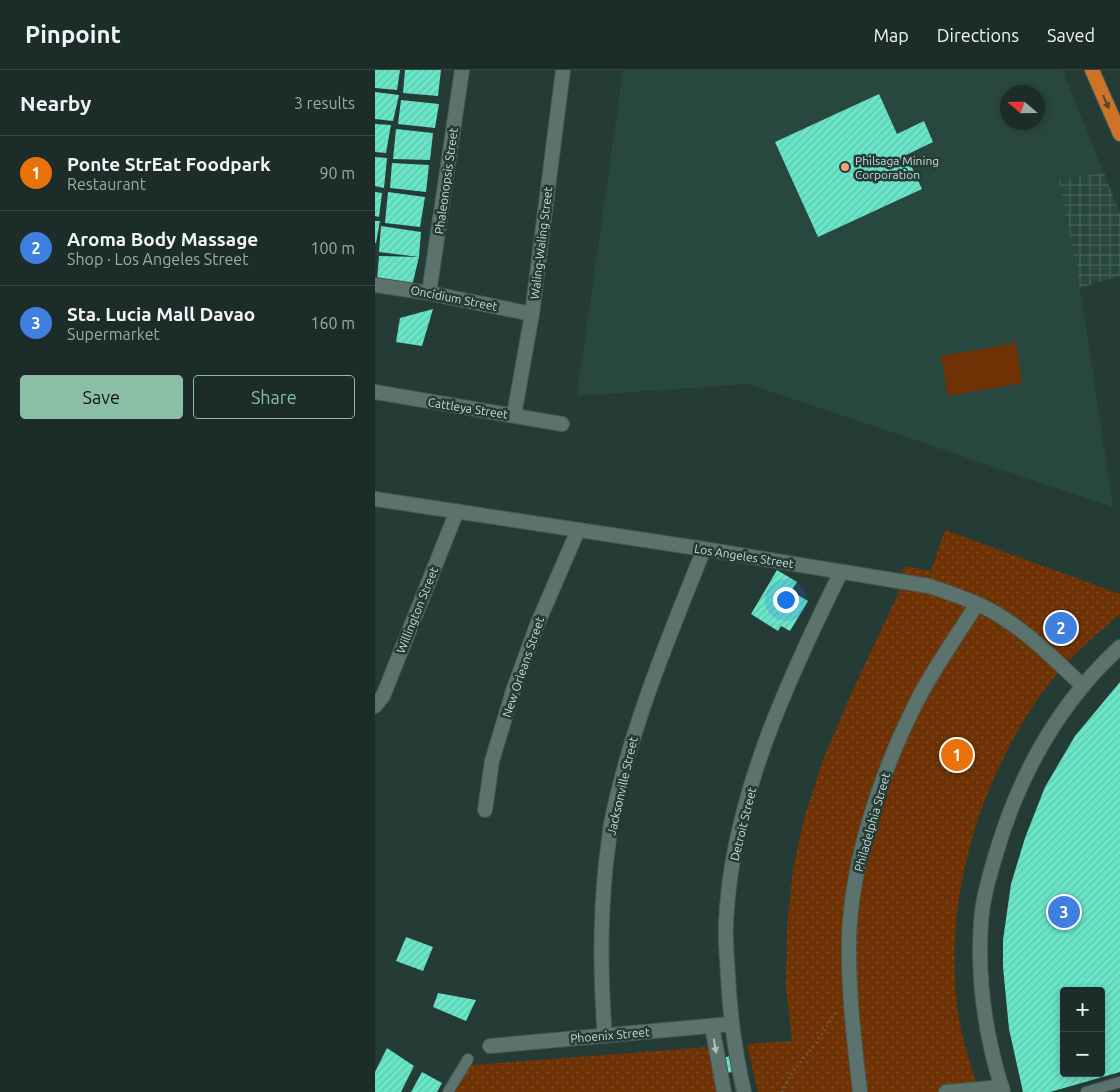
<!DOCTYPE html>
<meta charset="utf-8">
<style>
:root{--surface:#1c2c28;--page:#293834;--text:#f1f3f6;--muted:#a0a7a8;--line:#3a4845;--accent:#8abfa5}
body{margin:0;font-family:Ubuntu,sans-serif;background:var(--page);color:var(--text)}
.controls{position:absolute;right:15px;bottom:15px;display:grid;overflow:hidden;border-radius:5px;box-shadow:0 2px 8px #0003}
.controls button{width:45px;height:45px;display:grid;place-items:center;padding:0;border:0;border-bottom:1px solid var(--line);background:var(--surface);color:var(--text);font:25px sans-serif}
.compass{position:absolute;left:625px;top:15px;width:45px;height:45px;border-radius:50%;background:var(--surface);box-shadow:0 2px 8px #0003;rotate:290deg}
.you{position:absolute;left:410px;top:529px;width:18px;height:18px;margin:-12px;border:4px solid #fff;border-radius:50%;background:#1a73e8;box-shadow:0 0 0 8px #1a73e833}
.badge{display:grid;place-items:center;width:32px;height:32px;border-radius:50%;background:var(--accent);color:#fff;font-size:16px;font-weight:700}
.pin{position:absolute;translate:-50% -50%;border:2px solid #fff;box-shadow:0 1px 5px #0006}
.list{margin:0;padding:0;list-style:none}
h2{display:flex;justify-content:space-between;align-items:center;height:65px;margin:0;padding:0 20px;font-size:21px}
h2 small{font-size:16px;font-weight:400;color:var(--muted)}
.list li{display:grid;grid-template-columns:32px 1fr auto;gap:15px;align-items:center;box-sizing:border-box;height:75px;padding:0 20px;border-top:1px solid var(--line)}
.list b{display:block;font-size:19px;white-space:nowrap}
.list p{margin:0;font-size:16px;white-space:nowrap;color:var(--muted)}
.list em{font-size:16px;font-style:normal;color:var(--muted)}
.actions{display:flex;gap:10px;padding:15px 20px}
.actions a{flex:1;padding:11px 0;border:1px solid var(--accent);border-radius:5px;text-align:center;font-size:18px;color:var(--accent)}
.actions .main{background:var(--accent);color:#111}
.map{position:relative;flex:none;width:745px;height:1022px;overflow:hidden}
header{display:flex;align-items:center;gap:30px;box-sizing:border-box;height:70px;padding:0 25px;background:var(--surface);border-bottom:1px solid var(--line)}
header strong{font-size:24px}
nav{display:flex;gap:28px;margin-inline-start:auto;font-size:18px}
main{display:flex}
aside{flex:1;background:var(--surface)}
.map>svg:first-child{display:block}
.built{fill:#28473f;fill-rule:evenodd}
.industrial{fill:url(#industrial-grid)}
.grass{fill:url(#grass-dots)}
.garden{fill:#6e3205}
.building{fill:url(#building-hatch);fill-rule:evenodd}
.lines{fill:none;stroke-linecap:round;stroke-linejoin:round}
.service-casing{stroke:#465954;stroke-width:12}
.minor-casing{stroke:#465954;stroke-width:16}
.secondary-casing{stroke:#465954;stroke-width:16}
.trunk-casing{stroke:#465954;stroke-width:16}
.path{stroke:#60736d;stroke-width:3;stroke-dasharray:1 4;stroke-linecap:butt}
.service{stroke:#5b736c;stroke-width:10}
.minor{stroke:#5b736c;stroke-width:14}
.secondary{stroke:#5b736c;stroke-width:14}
.trunk{stroke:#cf7329;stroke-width:14}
.oneway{fill:#504932}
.oneway2{fill:#b0c0bc}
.poi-dot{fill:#efa378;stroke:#253b35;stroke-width:2}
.labels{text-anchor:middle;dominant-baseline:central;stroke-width:5;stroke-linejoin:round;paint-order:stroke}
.poi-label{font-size:12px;fill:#cddad6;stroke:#253b35;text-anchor:start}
.street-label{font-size:12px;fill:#cddad6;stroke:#253b35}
</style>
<header>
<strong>Pinpoint</strong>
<nav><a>Map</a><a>Directions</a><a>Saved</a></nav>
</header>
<main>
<aside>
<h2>Nearby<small>3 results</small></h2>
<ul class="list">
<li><span class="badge" style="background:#e8710a">1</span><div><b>Ponte StrEat Foodpark</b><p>Restaurant</p></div><em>90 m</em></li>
<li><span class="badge" style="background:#3f7fe0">2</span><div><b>Aroma Body Massage</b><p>Shop · Los Angeles Street</p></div><em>100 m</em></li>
<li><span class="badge" style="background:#3f7fe0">3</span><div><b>Sta. Lucia Mall Davao</b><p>Supermarket</p></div><em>160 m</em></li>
</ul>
<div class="actions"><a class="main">Save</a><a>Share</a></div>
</aside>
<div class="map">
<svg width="745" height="1022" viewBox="0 0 745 1022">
<defs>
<pattern id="industrial-grid" width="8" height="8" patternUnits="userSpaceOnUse" patternTransform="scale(1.25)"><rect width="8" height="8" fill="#28473f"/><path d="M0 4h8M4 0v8" fill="none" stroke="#46615a"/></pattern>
<pattern id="grass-dots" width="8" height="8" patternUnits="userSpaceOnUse" patternTransform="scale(1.25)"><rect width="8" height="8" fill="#6e3205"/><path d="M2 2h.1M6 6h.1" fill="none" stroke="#824f29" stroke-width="1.8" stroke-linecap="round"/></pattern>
<pattern id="building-hatch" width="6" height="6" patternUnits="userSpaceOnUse" patternTransform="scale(1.25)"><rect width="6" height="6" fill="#69e5c7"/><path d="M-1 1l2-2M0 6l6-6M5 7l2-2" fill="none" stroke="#60c4ac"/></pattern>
</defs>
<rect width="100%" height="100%" fill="#253b35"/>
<path class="built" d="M248 0H687L729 103 684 109 705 218 738 437 374 314 202 326ZM632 22H662V52H632Z"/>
<polygon class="industrial" points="729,103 745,143 745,206 705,218 684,109"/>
<g class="grass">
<path d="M570 460 745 524V544C718 567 691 590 670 619 606 706 569 826 582 934 585 964 595 993 604 1022H383L372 974 417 971 411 917 412 857 418 799 430 745 449 687 477 622 523 524 529 496 556 501Z"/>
<polygon points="334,977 343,1022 80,1022 95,995"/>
</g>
<polygon class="garden" points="641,273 647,313 573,326 566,286"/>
<g class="building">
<polygon points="0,0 25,0 22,20 0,18"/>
<polygon points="30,0 66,0 63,26 28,23"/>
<polygon points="0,22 24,25 18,51 0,49"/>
<polygon points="504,24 522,64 549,51 558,72 531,85 547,119 443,167 400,72"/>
<polygon points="26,30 64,34 60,58 23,54"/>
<polygon points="0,54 16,55 11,83 0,82"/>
<polygon points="21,59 58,63 55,90 18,89"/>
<polygon points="0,87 12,88 9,118 0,116"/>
<polygon points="17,93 54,95 51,122 15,118"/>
<polygon points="0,122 7,123 4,147 0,146"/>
<polygon points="13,122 50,127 45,157 10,153"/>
<polygon points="0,151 5,151 1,173 0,173"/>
<polygon points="6,156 46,162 44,187 4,182"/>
<polygon points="4,186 44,187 37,216 2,211"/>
<polygon points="58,239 47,276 21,272 25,248"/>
<polygon points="402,500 422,512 416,521 433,531 415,561 406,556 403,561 376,544"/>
<path d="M745 612V1002L675 1022H648L634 959 628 897V870L636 814 650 768 670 717 700 666ZM689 921H726V1003H689Z"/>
<polygon points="31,867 58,877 48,901 21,891"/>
<polygon points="63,923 101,930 91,951 58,937"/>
<polygon points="12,978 39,996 26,1022 0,1022 0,1002"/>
<polygon points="356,986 359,1002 350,1003 347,988"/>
<polygon points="47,1002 67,1013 62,1022 36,1022"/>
</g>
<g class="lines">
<g class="service-casing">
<g id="service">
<polyline points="73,1022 93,989"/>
<polyline points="711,1022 745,1012"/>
</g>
</g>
<g class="minor-casing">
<g id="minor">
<polyline points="0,215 54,223 157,244"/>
<polyline points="54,223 87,0"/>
<polyline points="0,322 187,354"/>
<polyline points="139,345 157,244 188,0"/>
<path d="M0 429 329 479 554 516C577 524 600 531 622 544 654 563 681 591 708 616"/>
<polyline points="0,636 8,626 82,441"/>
<polyline points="110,740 117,691 138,621 162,555 203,460"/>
<polyline points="337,956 349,1022"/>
<path d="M230 966C225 907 225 850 231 792 233 780 234 767 236 754 255 659 293 569 329 479"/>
<polyline points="115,976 356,954"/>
<path d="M369 1022C360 983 355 946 353 906 352 888 350 870 351 853 356 731 413 609 466 502"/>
<path d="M485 1022C479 970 473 919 474 867 477 792 504 708 537 641 555 603 580 569 602 534"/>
<polyline points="571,1022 627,1017"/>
</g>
</g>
<g class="secondary-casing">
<path id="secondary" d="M628 1022C611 968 602 910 606 853 607 831 614 808 620 787 643 707 683 634 745 577"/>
</g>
<g class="trunk-casing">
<polyline id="trunk" points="717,0 745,64"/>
</g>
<polyline class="path" points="407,1022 416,1004 441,973 461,942"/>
<use href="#service" class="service"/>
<use href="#minor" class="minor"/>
<use href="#secondary" class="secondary"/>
<use href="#trunk" class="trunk"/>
</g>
<defs><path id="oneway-solid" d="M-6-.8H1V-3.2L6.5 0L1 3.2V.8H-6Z" transform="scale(1.25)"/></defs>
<use class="oneway" href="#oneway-solid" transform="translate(731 32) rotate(66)"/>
<use class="oneway2" href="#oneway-solid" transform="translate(340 976) rotate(80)"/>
<circle class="poi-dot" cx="470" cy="97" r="5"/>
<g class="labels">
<g class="poi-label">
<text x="480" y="90">Philsaga Mining<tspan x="480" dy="14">Corporation</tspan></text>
</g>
<g class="street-label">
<text transform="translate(71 111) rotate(-82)">Phaleonopsis Street</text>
<text transform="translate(166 173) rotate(-83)">Waling-Waling Street</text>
<text transform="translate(79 228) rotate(11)">Oncidium Street</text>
<text transform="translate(93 338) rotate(9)">Cattleya Street</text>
<text transform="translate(369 486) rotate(9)">Los Angeles Street</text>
<text transform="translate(42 540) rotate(-68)">Willington Street</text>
<text transform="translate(148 597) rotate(-71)">New Orleans Street</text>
<text transform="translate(247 716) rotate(-77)">Jacksonville Street</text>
<text transform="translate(497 752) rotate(-74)">Philadelphia Street</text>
<text transform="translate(368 754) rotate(-76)">Detroit Street</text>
<text transform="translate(235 965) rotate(-5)">Phoenix Street</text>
</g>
</g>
</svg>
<div class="controls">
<button>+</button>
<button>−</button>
</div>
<svg class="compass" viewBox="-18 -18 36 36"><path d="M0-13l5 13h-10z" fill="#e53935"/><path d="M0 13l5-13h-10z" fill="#a0a7a8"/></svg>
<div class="you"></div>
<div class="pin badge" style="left:582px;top:685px;background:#e8710a">1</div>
<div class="pin badge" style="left:686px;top:558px;background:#3f7fe0">2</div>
<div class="pin badge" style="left:689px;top:842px;background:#3f7fe0">3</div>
</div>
</main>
